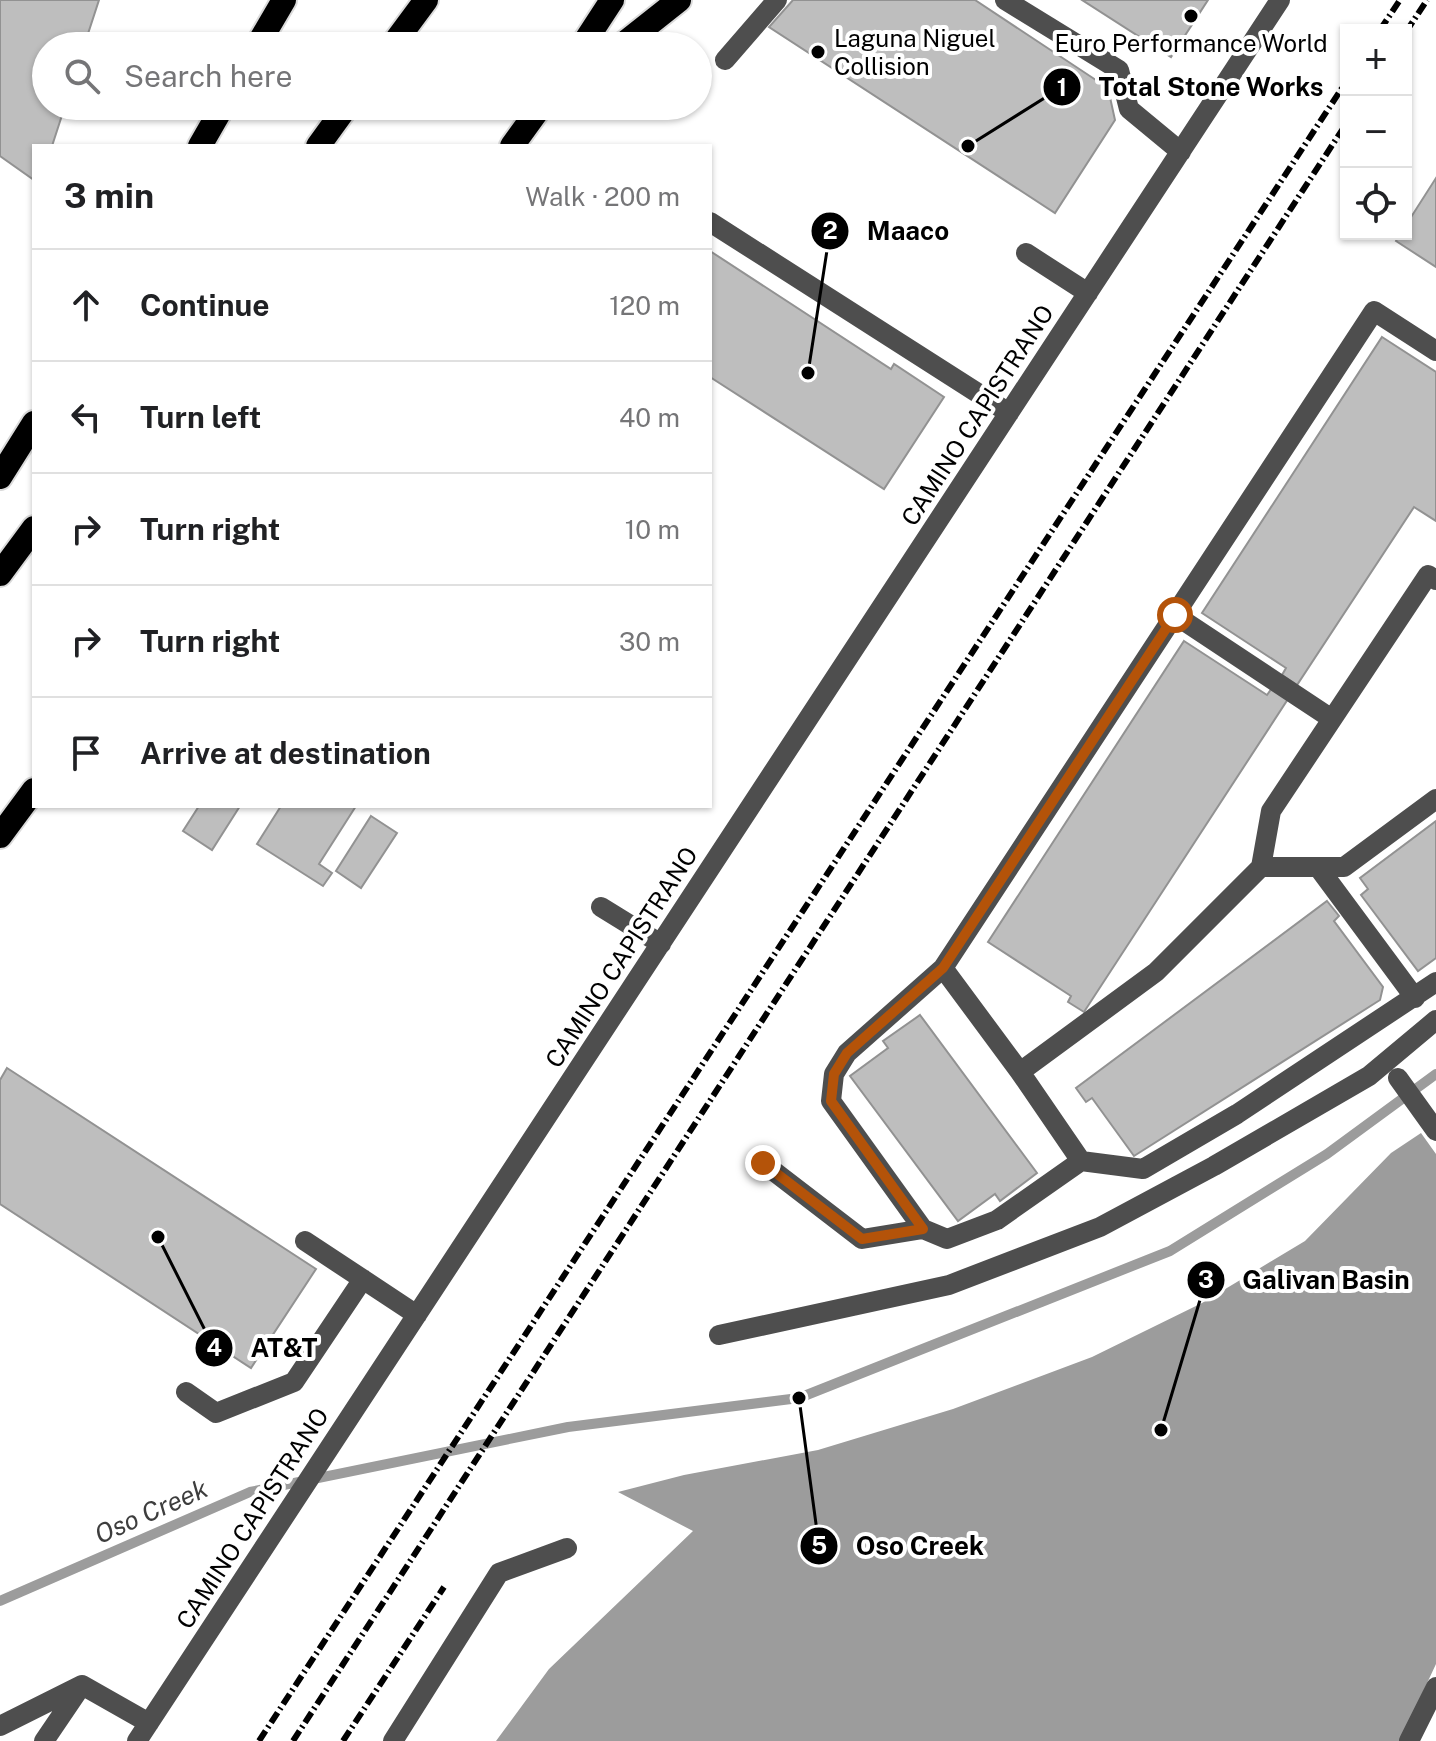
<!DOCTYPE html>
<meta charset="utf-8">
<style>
body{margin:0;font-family:"Public Sans",sans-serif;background:#f6f6f6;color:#202124}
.controls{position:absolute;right:24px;top:24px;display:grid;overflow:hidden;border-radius:0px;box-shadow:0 2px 6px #0004}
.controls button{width:72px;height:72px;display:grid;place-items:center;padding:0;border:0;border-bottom:2px solid #e0e0e0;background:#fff;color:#202124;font:40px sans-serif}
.stop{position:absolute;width:24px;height:24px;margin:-18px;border:6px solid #b45309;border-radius:50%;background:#fff}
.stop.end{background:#b45309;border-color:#fff;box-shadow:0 2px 8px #0008}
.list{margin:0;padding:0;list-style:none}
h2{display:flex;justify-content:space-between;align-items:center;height:104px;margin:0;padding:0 32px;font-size:34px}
h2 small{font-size:26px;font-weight:400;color:#757577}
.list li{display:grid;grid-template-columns:52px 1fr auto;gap:24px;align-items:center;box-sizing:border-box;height:112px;padding:0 32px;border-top:2px solid #e0e0e0}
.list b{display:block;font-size:30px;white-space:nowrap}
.list em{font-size:26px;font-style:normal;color:#757577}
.icon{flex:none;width:44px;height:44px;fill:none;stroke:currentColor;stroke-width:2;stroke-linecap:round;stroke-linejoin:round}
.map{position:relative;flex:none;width:1436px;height:1741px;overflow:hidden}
.search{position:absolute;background:#fff;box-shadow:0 2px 6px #0004;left:32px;top:32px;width:680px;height:88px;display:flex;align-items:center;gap:20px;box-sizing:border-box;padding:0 28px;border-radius:44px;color:#757577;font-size:30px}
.panel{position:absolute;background:#fff;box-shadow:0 2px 6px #0004;left:32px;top:144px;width:680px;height:664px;border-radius:0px}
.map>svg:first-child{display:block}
.water{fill:#9c9c9c}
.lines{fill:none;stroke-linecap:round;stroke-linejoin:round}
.stream{stroke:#9c9c9c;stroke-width:10}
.building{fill:#bebebe;stroke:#929292;stroke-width:2}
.highway-casing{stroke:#dbdbdb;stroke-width:28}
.minor{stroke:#4e4e4e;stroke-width:20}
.highway{stroke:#000;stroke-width:24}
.rail{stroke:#000;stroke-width:6;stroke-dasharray:12 4 2 4;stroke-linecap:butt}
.route{stroke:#b45309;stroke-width:10}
.poi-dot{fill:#000;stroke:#fff;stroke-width:3}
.labels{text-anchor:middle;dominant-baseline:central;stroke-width:8;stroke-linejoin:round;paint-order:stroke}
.poi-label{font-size:24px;fill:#000;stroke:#fff;text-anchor:start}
.street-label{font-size:24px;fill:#000;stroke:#fff}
.water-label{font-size:26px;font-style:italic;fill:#3d3d3d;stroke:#fff}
.leader{fill:none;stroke:#000;stroke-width:3}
.callout-dot{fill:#000;stroke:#fff;stroke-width:3}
.mark-label{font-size:24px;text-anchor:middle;font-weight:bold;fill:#fff}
.callout-label{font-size:26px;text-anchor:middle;font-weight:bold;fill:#000;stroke:#fff;stroke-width:8;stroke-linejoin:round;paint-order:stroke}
</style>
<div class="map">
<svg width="1436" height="1741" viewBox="0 0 1436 1741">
<rect width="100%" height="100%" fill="#fff"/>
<path class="water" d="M1421,1133L1436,1154V1664L1400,1741H496L549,1669L693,1531L618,1492L684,1475L818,1450L953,1409L1092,1357L1202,1303L1305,1241L1391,1153Z"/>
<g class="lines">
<path class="stream" d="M0,1601L250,1492L568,1427L799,1398L1170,1251L1327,1154L1436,1074"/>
</g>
<path class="building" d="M0,0H99L84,46H46V106H65L52,146H34V180L0,156Z
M793,0H975L1108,88L1115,120L1055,213L769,27Z
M1082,0H1208L1171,57Z
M1436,178V267L1396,241L1400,234H1406V225Z
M710,251L891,369L894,364L944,397L884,489L710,377Z
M1382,337L1436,372V521L1414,507L1297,685L1282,675L1286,668L1202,613Z
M1184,641L1267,695L1272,688L1288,699L1084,1012L1068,1002L1071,996L988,942Z
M199,806H240L212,850L183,831Z
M281,806H356L319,864L332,873L323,886L257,844Z
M371,816L397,833L361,888L336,871Z
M1436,821V958L1418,971L1361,895L1368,889L1360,878Z
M1327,901L1339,916L1334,921L1383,987L1380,1000L1134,1156L1092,1098L1086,1102L1076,1088Z
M920,1015L1037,1173L1000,1201L995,1194L958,1221L850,1076L888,1048L883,1041Z
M7,1068L316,1269L251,1368L0,1204V1080Z"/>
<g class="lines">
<defs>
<path id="highway" d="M257,46L284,0
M392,46L426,0
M582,46L612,0
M621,46L679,0
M200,146L223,106
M318,146L347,106
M512,146L541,106
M0,477L34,423
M0,574L34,528
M0,836L34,790"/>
</defs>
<use href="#highway" class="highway-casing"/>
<path class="minor" d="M1005,0L1119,70L1129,109L1181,152
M725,60L777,0
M710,222L1009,413
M1026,253L1088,293
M1175,615L1332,719
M1261,867H1344L1436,799
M1318,867L1415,998
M601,907L661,944
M1020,1072L1156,972L1261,867L1271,811L1428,575L1436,580
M1398,1078L1436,1131
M1081,1161L1143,1169L1237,1114L1436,982
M763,1163L862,1239L923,1229L947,1239L997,1220L1081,1161L1020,1072L943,968
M923,1229L831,1101L834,1074L847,1053L943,968L1374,311L1436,351
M305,1241L417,1315
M719,1335L949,1285L1100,1227L1214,1166L1369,1076L1436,1020
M186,1392L216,1413L294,1382L363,1279
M0,1726L82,1685L149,1723
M44,1741L80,1688
M137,1741L1280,0
M393,1741L499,1573L567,1548
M1409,1741L1436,1687"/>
<use href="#highway" class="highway"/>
<path class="rail" d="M1380,30L1400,0
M1406,32L1427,0
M259,1741L1346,82
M293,1741L1346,124
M343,1741L444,1587"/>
</g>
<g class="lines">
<path class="route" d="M763,1163L862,1239L923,1229L831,1101L834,1074L847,1053L943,968L1175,615"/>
</g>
<g class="poi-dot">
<circle cx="1191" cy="16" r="8"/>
<circle cx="818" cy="52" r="8"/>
</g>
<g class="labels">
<g class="poi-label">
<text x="834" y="38">Laguna Niguel<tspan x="834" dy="28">Collision</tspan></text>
<text x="1191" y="43" text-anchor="middle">Euro Performance World</text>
</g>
<g class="street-label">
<text transform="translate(977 415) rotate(-57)">CAMINO CAPISTRANO</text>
<text transform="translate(621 957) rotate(-57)">CAMINO CAPISTRANO</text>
<text transform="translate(252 1518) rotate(-57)">CAMINO CAPISTRANO</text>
</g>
<g class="water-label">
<text transform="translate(151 1511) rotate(-24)">Oso Creek</text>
</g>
</g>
<path class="leader" d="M968 146L1062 87M808 373L830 231M1161 1430L1206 1280M158 1237L214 1348M799 1398L819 1546"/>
<g class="callout-dot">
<circle cx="968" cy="146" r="8"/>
<circle cx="808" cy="373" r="8"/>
<circle cx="1161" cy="1430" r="8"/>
<circle cx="158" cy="1237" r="8"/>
<circle cx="799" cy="1398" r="8"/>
<circle cx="1062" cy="87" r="20"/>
<circle cx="830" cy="231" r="20"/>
<circle cx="1206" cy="1280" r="20"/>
<circle cx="214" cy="1348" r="20"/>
<circle cx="819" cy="1546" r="20"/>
</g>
<g class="mark-label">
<text x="1062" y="96">1</text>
<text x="830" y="239">2</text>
<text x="1206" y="1288">3</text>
<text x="214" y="1356">4</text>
<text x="819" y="1554">5</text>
</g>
<g class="callout-label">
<text x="1211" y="96">Total Stone Works</text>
<text x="908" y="240">Maaco</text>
<text x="1326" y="1289">Galivan Basin</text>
<text x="284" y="1357">AT&amp;T</text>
<text x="920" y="1555">Oso Creek</text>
</g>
</svg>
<div class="controls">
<button>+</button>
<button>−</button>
<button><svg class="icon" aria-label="locate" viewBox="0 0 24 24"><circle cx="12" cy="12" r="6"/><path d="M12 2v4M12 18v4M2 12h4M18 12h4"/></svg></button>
</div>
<div class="stop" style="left:1175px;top:615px"></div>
<div class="stop end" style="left:763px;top:1163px"></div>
<div class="search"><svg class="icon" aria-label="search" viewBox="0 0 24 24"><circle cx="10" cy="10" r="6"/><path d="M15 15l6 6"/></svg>Search here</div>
<section class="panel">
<h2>3 min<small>Walk · 200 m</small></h2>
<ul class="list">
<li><svg class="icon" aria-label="ahead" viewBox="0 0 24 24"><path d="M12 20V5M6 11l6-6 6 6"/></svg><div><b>Continue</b></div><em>120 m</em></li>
<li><svg class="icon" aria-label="left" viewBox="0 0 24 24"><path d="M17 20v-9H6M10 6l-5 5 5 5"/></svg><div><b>Turn left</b></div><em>40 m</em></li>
<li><svg class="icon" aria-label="right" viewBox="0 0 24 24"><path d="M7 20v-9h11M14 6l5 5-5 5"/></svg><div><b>Turn right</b></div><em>10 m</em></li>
<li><svg class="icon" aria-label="right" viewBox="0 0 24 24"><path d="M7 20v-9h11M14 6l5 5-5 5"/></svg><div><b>Turn right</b></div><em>30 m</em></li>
<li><svg class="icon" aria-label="arrive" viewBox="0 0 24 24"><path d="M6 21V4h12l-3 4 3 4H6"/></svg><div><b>Arrive at destination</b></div></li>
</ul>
</section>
</div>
